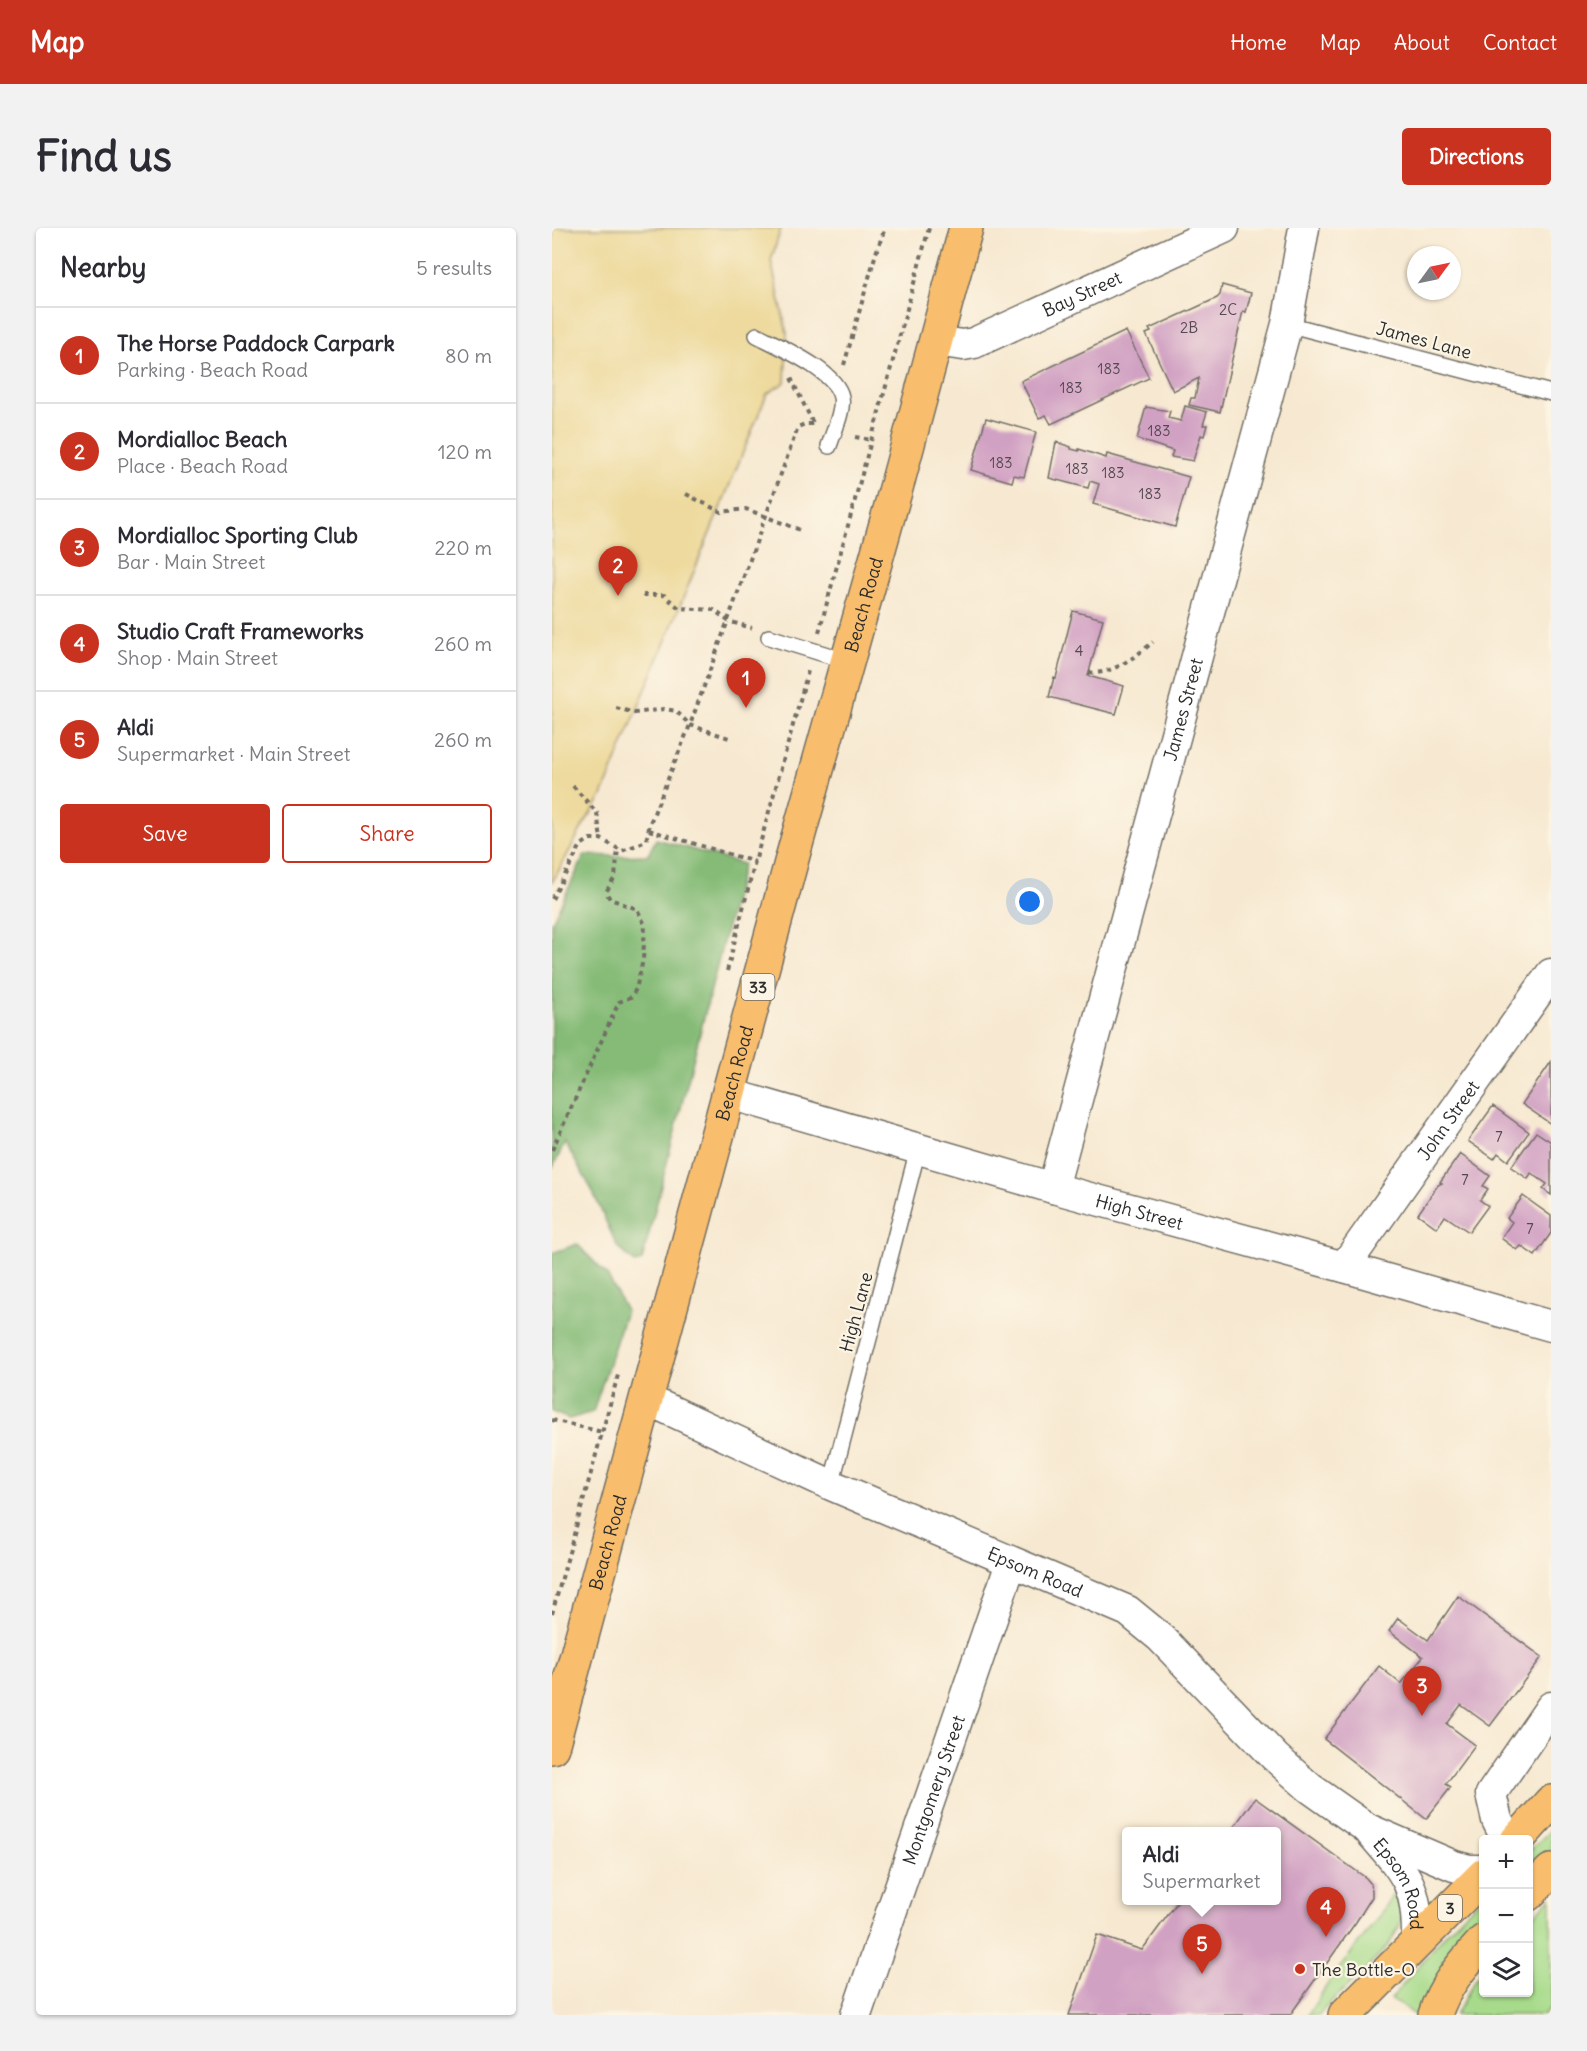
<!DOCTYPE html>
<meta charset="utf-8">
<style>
body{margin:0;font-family:Delius,sans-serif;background:#f2f2f3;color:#2b2b33}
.controls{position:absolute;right:18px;bottom:18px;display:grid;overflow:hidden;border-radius:6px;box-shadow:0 2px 4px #0004}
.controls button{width:54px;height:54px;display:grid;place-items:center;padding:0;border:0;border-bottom:2px solid #e1e1e2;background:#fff;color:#2b2b33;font:30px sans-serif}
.compass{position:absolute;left:855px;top:18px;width:54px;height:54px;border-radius:50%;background:#fff;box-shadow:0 2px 4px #0004;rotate:57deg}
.you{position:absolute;left:478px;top:674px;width:21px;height:21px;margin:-15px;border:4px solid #fff;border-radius:50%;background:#1a73e8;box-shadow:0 0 0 9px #1a73e833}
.badge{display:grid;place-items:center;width:39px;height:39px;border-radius:50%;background:#c8321e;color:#fff;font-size:20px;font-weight:700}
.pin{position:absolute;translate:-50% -50px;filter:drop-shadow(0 2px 3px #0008)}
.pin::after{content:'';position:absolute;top:32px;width:21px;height:18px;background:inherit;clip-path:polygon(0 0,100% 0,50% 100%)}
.popup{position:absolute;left:570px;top:1599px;width:159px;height:78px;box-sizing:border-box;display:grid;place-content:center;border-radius:6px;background:#fff;filter:drop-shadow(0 2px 4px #0005);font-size:20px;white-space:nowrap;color:#7c7c81}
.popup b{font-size:22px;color:#2b2b33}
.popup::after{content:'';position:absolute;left:50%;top:100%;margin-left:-12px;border:12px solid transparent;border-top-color:#fff}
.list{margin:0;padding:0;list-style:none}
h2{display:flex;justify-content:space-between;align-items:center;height:78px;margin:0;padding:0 24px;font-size:26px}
h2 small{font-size:20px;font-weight:400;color:#7c7c81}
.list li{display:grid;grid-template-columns:39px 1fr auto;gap:18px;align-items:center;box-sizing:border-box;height:96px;padding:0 24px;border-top:2px solid #e1e1e2}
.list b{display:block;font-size:22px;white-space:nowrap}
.list p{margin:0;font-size:20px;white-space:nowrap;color:#7c7c81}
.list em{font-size:20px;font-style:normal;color:#7c7c81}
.actions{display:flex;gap:12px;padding:18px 24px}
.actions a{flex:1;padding:14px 0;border:2px solid #c8321e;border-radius:6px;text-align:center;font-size:21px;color:#c8321e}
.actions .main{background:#c8321e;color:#fff}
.icon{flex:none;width:33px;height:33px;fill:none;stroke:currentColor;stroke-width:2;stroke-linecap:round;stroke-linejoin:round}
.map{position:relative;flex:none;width:999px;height:1787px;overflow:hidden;border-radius:6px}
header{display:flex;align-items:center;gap:36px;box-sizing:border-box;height:84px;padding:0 30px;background:#c8321e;color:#fff}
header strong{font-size:28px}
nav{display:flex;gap:33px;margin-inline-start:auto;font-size:21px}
.intro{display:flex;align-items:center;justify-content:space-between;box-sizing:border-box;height:144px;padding:0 36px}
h1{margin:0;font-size:42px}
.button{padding:15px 27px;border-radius:6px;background:#c8321e;color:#fff;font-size:21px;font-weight:700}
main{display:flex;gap:36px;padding:0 36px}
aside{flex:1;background:#fff;border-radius:6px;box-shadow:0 2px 4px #0004}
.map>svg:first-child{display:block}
.green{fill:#a7db8b;stroke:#69835b;stroke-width:1.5}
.forest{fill:#85bb77;stroke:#587351;stroke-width:1.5}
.sand{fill:#eeda9e;stroke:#8c8264;stroke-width:1.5}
.building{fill:#d1a1c3}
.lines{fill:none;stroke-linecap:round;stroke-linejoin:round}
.service-casing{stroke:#726e65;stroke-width:18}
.minor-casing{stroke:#726e65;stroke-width:33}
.primary-casing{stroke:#726e65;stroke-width:36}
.trunk-casing{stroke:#726e65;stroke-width:36}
.path{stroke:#726e65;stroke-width:4;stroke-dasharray:4.5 4.5;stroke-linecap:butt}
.service{stroke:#fff;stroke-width:15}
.minor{stroke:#fff;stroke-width:30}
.primary{stroke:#f9be6d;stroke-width:33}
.trunk{stroke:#f9be6d;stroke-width:33}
.poi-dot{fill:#c8321e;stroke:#fcf5e5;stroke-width:2}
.labels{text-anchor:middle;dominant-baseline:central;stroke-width:4.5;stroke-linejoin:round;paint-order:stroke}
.number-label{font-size:15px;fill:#544851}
.shield{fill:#fcf5e5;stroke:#6a6863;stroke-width:1.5}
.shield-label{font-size:16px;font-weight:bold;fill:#2b2b2b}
.street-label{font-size:18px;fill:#2b2b2b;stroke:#fcf5e5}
.poi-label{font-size:18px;fill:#2b2b2b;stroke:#fcf5e5;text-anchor:start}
</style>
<header>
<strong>Map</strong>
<nav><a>Home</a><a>Map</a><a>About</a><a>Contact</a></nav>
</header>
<div class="intro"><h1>Find us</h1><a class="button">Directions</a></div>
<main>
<aside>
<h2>Nearby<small>5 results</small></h2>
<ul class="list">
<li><span class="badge">1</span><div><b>The Horse Paddock Carpark</b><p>Parking · Beach Road</p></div><em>80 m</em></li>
<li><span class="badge">2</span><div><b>Mordialloc Beach</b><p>Place · Beach Road</p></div><em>120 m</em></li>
<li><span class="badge">3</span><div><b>Mordialloc Sporting Club</b><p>Bar · Main Street</p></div><em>220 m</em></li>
<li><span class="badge">4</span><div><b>Studio Craft Frameworks</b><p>Shop · Main Street</p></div><em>260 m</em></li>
<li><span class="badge">5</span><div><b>Aldi</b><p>Supermarket · Main Street</p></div><em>260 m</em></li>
</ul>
<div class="actions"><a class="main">Save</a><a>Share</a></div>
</aside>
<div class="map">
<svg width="999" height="1787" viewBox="0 0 999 1787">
<rect width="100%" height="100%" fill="#fcf5e5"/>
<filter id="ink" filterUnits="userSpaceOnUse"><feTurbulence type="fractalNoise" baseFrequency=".0167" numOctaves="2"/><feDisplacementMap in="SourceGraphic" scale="12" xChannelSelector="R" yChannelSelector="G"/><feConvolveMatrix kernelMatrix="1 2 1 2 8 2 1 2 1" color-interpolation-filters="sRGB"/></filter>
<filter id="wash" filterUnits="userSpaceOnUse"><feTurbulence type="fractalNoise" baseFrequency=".008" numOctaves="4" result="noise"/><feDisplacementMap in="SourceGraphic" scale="24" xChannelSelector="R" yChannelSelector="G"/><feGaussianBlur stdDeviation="1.35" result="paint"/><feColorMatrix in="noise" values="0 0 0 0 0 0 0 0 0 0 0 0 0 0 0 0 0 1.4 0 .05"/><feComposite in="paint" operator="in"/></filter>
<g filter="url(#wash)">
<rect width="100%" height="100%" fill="#f7e9d1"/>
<path class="green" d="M999,1602V1626L977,1649L976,1624Z
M845,1664C848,1673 851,1682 849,1692C842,1725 789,1759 767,1787H756L777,1754L826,1690L840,1667Z
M931,1668V1694L907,1719L871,1775L866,1787H863L845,1774L839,1771L896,1703Z
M999,1669V1778L992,1787H903L924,1750L931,1743L932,1764H976L977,1694Z"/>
<path class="forest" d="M104,611L191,636L90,1033L83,1035L65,1018L40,962L13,915L0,941V694L33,627L62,628L96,627Z
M25,1016L55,1047L74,1083L41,1184L17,1191L0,1184V1025Z"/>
<path class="sand" d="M0,0H229L219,33L235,105L233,154L215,166L49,570L32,596L0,655Z"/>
<g id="blocks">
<path class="building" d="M670,57L699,65L694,84L691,83L668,184L637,177L639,170H643L647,150L621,163L594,106L599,104L597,101L665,70L668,67Z
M574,103L597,150L499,196L494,187L487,190L469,153Z
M633,178L655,184L651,197H655L652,208L649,207L641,233L619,229L621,223L585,211L594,179L618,183L616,190L629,193Z
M434,190L484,204L472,249L462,247L460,254L419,242Z
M504,214L519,219V221L527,223V221L554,230L555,226L637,249L623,299L541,276L547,256L538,253L536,260L497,250Z
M521,383L551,391L536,448L572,458L564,486L497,469L502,449L504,450Z
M999,834V896L970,876Z
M941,878L977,904L956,933L946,925L942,931L916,913Z
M984,904L999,914V967L991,961L995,956L979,945L976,951L959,939Z
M908,926L938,948L931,958L936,961L928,972L936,978L917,1004L893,988L885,1000L866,986L886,957L890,955L888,954Z
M971,968L999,988V1005L983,1028L969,1018L965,1022L949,1010L960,994L955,990Z
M906,1368L990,1429L938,1498L909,1477L895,1496L923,1517L894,1556L899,1559L874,1591L772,1511L827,1438L849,1456L871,1429L837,1403L846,1390L876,1412Z
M703,1570L814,1650L819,1656L820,1663V1669L804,1694L738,1787H517L545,1707L590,1722L627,1672H725V1604H678Z"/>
</g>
</g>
<g filter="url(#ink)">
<use href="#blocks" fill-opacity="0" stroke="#726e65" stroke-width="1.5"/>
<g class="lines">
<defs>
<path id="service" d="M735,96L999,165
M205,107C228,119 284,143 289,169C292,182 281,205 277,218
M217,409L295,433
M279,1257L366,921"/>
<g id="minor">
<path id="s1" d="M383,113L411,117L422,115L672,0"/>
<path id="s2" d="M178,866L501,960L792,1039L999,1098"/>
<path id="s3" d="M501,960L735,96L752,0"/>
<path id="s4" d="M792,1039L999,746"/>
<path id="s5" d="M94,1171L279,1257L576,1383L609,1410L723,1529L758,1560L816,1601L902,1638L917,1642H932"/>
<path id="s6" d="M819,1605C855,1647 866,1657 865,1714"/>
<path d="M955,1612L945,1592L939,1566L999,1479"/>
<path id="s7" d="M304,1787L459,1335"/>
</g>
<g id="primary">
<path id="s8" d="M0,1519L241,627L346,253L414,0"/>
</g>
<path id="trunk" d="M965,1612L999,1574
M976,1666L999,1643
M793,1787L932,1647
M883,1787C892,1757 911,1736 932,1713"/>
</defs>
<use href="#service" class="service-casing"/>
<use href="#minor" class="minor-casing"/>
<use href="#primary" class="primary-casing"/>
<use href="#trunk" class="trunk-casing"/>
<path class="path" d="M292,137L324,25L333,0
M239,150L261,195
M303,209L319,212
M134,266L169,284L194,281L251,303
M91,367H112L127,380L162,382L176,393L200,400
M267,404L377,0
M537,444C557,449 586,427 601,414
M64,480L83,485L112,481L124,483L138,497L180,511
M21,558L45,585L49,611
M97,602L203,634
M0,671L29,617L38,611H49L70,623L94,613L98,595L138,497L246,199L253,196H264
M175,743L203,634L256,443
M0,922L67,774L79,769L84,761L91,732L93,697L85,681L58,671L54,664L63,649L66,621
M0,1192L50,1204
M0,1386L66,1147"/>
<use href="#service" class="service"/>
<use href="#minor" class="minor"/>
<use href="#primary" class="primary"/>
<use href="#trunk" class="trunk"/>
</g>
</g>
<circle class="poi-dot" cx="748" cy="1741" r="6"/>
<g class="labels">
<g class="number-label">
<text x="676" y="81">2C</text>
<text x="637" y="99">2B</text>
<text x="557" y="140">183</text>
<text x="519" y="159">183</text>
<text x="607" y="202">183</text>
<text x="449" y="234">183</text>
<text x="525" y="240">183</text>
<text x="561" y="244">183</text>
<text x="598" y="265">183</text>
<text x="527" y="422">4</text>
<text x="947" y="908">7</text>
<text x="913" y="951">7</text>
<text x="978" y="1000">7</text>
</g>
<g class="shield">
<rect x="189.5" y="746" width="33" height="26" rx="4.5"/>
<rect x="886" y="1667" width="24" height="26" rx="4.5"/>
</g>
<g class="shield-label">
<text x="206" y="759">33</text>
<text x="898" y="1680">3</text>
</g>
<g class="street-label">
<text stroke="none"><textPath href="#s1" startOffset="158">Bay Street</textPath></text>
<text transform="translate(872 112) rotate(15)">James Lane</text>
<text stroke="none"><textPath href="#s8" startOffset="1184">Beach Road</textPath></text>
<text stroke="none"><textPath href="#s3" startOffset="496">James Street</textPath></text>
<text stroke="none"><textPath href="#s8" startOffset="698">Beach Road</textPath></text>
<text stroke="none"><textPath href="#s4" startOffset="180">John Street</textPath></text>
<text stroke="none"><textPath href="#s2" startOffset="426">High Street</textPath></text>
<text transform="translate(304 1084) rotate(-75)">High Lane</text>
<text stroke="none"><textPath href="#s8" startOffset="212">Beach Road</textPath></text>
<text stroke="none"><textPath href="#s5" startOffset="426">Epsom Road</textPath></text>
<text stroke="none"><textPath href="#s7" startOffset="238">Montgomery Street</textPath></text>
<text stroke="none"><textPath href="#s6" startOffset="60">Epsom Road</textPath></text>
</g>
<g class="poi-label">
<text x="760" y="1741">The Bottle-O</text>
</g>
</g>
</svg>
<div class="controls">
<button>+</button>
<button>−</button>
<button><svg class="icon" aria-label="layers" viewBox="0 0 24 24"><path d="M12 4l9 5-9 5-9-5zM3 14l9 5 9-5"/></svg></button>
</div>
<svg class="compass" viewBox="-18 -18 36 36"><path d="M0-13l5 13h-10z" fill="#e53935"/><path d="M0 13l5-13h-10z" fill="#7c7c81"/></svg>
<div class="you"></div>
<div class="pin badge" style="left:194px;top:480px">1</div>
<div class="pin badge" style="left:66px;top:368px">2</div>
<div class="pin badge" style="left:870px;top:1488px">3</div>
<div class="pin badge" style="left:774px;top:1709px">4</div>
<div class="pin badge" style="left:650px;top:1746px">5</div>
<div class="popup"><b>Aldi</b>Supermarket</div>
</div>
</main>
